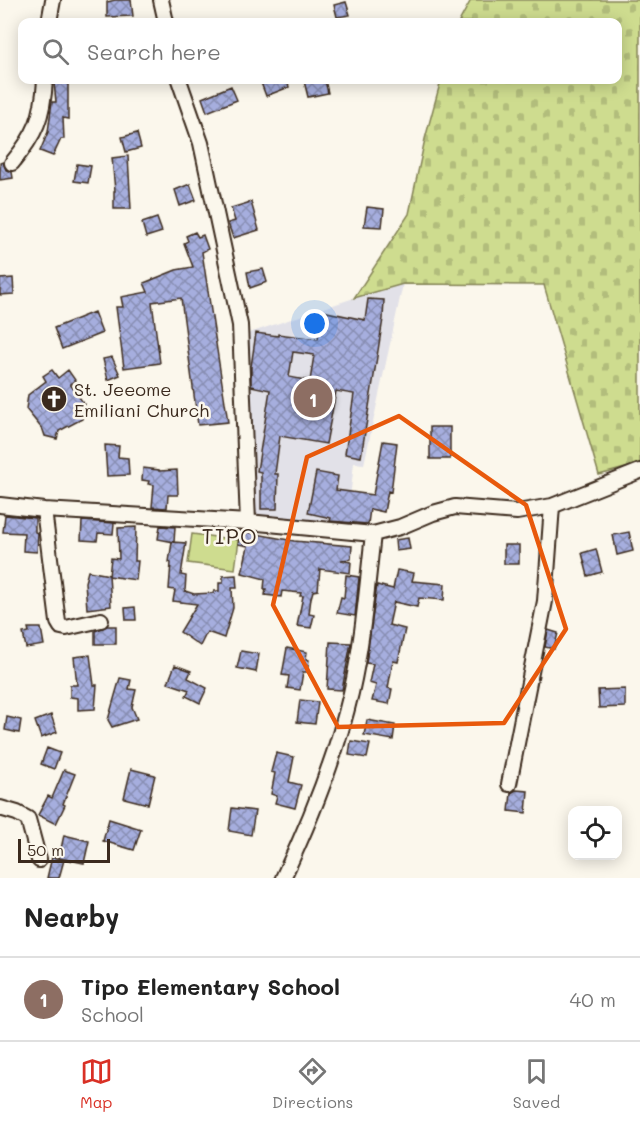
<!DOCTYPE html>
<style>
body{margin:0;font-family:Mali,sans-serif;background:#f6f6f6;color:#222}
.controls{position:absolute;right:18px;bottom:18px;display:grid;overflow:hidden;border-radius:12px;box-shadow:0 3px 15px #0003}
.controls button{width:54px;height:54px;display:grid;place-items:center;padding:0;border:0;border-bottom:2px solid #e0e0e0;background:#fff;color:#222;font:30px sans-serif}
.scale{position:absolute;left:18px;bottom:15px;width:92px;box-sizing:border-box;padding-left:6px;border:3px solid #3b2a1e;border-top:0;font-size:16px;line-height:21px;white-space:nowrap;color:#3b2a1e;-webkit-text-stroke:4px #fbf7ec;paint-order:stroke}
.you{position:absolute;left:315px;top:324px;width:21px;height:21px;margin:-15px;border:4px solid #fff;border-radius:50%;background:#1a73e8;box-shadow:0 0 0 9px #1a73e833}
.badge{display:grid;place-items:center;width:39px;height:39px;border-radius:50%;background:#d93025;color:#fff;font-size:20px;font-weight:700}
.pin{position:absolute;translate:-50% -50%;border:3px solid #fff;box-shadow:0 2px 6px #0006}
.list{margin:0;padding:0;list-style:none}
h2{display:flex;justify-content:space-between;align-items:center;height:78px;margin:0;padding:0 24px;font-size:26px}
h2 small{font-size:20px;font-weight:400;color:#767676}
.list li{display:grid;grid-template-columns:39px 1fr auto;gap:18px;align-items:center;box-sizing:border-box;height:84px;padding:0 24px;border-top:2px solid #e0e0e0}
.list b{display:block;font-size:22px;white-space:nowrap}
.list p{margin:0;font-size:20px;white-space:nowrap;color:#767676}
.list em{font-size:20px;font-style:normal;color:#767676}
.icon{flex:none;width:33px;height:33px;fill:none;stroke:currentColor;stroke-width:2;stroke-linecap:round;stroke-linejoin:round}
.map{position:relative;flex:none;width:640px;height:878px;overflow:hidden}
.search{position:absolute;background:#fff;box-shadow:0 3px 15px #0003;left:18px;right:18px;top:18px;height:66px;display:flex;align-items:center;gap:15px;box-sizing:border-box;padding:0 21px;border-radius:12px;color:#767676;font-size:22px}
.sheet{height:162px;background:#fff}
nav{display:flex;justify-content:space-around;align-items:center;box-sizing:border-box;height:84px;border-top:2px solid #e0e0e0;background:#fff;font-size:16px;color:#767676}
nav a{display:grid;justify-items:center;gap:3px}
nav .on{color:#d93025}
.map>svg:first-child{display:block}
.built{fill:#e2e1e8}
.cemetery{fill:url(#cemetery-stones);stroke:#848356;stroke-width:1.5}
.park{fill:#cedc8f;stroke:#848356;stroke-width:1.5}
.building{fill:url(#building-cross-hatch);stroke:#3b2a1e;stroke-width:1.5;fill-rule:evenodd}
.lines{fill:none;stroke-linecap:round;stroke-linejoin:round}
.street-casing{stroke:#3b2a1e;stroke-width:18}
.street{stroke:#fbf7ec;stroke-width:14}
.marked{fill:none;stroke:#e8590c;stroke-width:4.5;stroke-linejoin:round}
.labels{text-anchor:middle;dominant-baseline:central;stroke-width:5;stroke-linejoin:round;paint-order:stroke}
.poi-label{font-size:18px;fill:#3b2a1e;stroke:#fbf7ec;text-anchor:start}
.quarter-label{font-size:21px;letter-spacing:1.5px;fill:#3b2a1e;stroke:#fbf7ec}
</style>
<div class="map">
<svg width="640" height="878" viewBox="0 0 640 878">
<defs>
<pattern id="cemetery-stones" width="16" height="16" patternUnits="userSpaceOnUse" patternTransform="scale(1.5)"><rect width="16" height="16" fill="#cedc8f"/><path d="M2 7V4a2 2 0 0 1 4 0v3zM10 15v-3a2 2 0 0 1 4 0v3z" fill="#b2bd7b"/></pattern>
<pattern id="building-cross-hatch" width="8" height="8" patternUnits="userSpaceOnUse" patternTransform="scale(1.5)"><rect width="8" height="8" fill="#a6aede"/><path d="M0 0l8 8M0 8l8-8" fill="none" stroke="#888eb3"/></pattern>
</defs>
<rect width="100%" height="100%" fill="#fbf7ec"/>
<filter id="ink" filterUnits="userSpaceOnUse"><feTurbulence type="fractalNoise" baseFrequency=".0167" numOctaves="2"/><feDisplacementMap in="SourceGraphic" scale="12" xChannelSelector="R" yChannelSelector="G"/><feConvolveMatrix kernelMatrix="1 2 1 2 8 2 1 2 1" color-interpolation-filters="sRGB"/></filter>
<g filter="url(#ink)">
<path class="built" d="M403,284L364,464L354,463L347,525L254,516L246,334L354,298Z"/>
<path class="cemetery" d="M471,0H640V464L599,475L544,285L403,284L354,298L409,214L425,139L441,80H618V22H459Z"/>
<path class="park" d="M192,534L239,540L235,569L188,563Z"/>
<path class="building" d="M115,0H131L133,16L107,17V2Z
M346,2L350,15L337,17L334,5Z
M260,80H287L289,87L266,96Z
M311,80H325L328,93L308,97L304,81Z
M68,82V119L63,118L64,139H61L53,156L40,151L48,132L52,102H56L54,83Z
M231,86L237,100L207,112L202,98Z
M137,133L141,148L126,152L122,137Z
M128,156L131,209H114V191H115L112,158Z
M3,162L6,170L12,172L13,178L0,180V163Z
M77,164L91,166L88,183L74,181Z
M190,184L196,200L180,206L175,190Z
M251,202L259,230L233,238L228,223L235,221L231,208Z
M367,207L384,209L382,227L364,226Z
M157,218L162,232L146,237L142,223Z
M195,232L198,237L203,235L208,249L202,252L228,422L198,425L181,298L152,302L160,363L124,368L116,307H123L121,297L148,292L144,283L176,270L193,267L184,243L188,241L186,236Z
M263,269L267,282L250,288L247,272Z
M13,278L14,294L0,295V279Z
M368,299L384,300L383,319L361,457L345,454L354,394L336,391L326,444L280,436L275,474H278L277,509H261V472L257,471L270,390L251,386V367L256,333L278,336V334L318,339L322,311L365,320ZM293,352L314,355L310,381L289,377Z
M94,312L102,333L62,349L54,328Z
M112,357L120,375L108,380L103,359Z
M52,370L58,378L68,370L75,380L70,384L84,404L82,419L59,431L57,439L45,436L43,430L26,409L28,395L46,381L43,376Z
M430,427H450V459H430Z
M383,441L397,443L391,492L388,491L384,512L370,509L368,524L330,521L331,518L308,513L316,472L338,476L336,490L373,495Z
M105,445L119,446L118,457L128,458L129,475L107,476Z
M143,468L159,470V471L177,470L178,495H168L167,508L152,507L154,485L148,484L149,481L142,480Z
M5,515L35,518V532L38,533L37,552L23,551L24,533L3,532Z
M82,521L114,523L113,534L98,533L97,541L81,540Z
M160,526L175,527L174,542L158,539Z
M136,527L135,561H138L136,580L109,576L111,558L119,559L118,528Z
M240,531L294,541L352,546L351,559L341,560L351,562L350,573L320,569L318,590L313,591L311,598L309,614L314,615L311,628L297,626L303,596H300L301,593L282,591L281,597L265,595L266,589H264L265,579L242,573L248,546L238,544Z
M629,532L633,551L617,555L613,535Z
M408,538L410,549L396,551L395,540Z
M172,542L186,543L181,575L186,576L185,591L194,594L214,593V591H219V583H223V576L236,575L237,588H232L233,608L224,638L207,632L200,646L180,632L197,604L173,601L175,590L169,589L171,563L169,562Z
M504,545H519V564H504Z
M596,549L602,572L588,576L582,553Z
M397,570L414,573L412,581L445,584L444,600L419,598L417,607L394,602L389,625L405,629L398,662L393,661L388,688L392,689L389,704L372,701L376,685L369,683L373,664L366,663L377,585L393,589Z
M88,571L109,575L111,606L87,609L85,582Z
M346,575L359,577L355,616L337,613L341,597L344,598Z
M135,607L136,620H126L125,608Z
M107,626H116V644H95V631Z
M28,628H41L44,645L26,648L23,633L29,632Z
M548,630L558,633L554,649L545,647Z
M330,642L351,643L342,690L327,689Z
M287,648L307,652L306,659L309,660L307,672H303L300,690L287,688L289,676L282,675Z
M241,651L259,654L256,672L237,668Z
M90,655L94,685H97L95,709L78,710V698L70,697V685H77L74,657Z
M175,665L191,671L188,678L207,688L200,703L186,696L189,690L168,683Z
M120,678L131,680L129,689L136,690L132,707L137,719L112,727L108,720Z
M625,689V707L599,708L598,690Z
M300,700L318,702L315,724L297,722Z
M51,715L57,732L41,738L35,721Z
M7,717L21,720L19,733L5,730Z
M367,720L395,725L393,740L364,735Z
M351,741L370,744L367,758L349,755Z
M47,748L60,753L54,769L41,764Z
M276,753L294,757L289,782L301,785L295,808L275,803L277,796L271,794L275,773L271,772Z
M131,769L155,775L148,804L124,798Z
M64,770L75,774L63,804L65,805L56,824L38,815L48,796L52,798Z
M516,790L528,791L526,813L509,811L511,793Z
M232,808L255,811L251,835L229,831Z
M109,819L141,829L134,850L103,841Z
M64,835L89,841L84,863L59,858Z
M52,857L64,860L59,878H47Z"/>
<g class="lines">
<defs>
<path id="street" d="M161,0L166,22
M49,22L53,0
M179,80L201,143L240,325L248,522
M12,163C36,134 43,117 45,80
M0,505L44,510L248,522L373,534L400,527L433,513L455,507L517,512L552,506L640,471
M44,510L58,622L61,627L66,628L101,620
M509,784L545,601L552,506
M0,808L17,813L28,819L39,860
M283,878C311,819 336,757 351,693C363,641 367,587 373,534"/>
</defs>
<use href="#street" class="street-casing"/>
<use href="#street" class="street"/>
</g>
</g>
<path class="marked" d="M399,416L526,505L566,629L504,723L338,727L273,605L307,457Z"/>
<defs>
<symbol id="church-disc" viewBox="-11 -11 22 22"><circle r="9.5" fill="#3b2a1e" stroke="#fbf7ec"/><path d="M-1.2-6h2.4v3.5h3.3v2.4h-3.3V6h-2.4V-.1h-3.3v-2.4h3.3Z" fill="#fff"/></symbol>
</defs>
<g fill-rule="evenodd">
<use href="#church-disc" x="39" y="384" width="30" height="30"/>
</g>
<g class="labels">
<g class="poi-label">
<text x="74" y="389">St. Jeeome<tspan x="74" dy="21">Emiliani Church</tspan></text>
</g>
<g class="quarter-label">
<text x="230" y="535">TIPO</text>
</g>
</g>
</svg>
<div class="controls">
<button><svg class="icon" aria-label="locate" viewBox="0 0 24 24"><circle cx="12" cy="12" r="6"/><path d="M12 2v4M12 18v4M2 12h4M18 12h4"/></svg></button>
</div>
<div class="scale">50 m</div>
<div class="you"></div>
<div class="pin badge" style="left:313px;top:398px;background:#8d6e63">1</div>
<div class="search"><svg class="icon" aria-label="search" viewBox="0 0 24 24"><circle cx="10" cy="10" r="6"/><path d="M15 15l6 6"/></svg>Search here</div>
</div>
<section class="sheet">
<h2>Nearby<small></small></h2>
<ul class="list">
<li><span class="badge" style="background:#8d6e63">1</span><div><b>Tipo Elementary School</b><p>School</p></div><em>40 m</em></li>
</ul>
</section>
<nav>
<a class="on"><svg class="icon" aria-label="map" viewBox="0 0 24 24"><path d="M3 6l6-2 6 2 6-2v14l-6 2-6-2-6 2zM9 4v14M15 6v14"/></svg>Map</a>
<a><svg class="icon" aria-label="directions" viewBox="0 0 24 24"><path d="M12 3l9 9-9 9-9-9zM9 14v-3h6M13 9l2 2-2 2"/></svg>Directions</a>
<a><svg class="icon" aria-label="saved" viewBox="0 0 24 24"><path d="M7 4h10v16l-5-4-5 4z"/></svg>Saved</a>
</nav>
